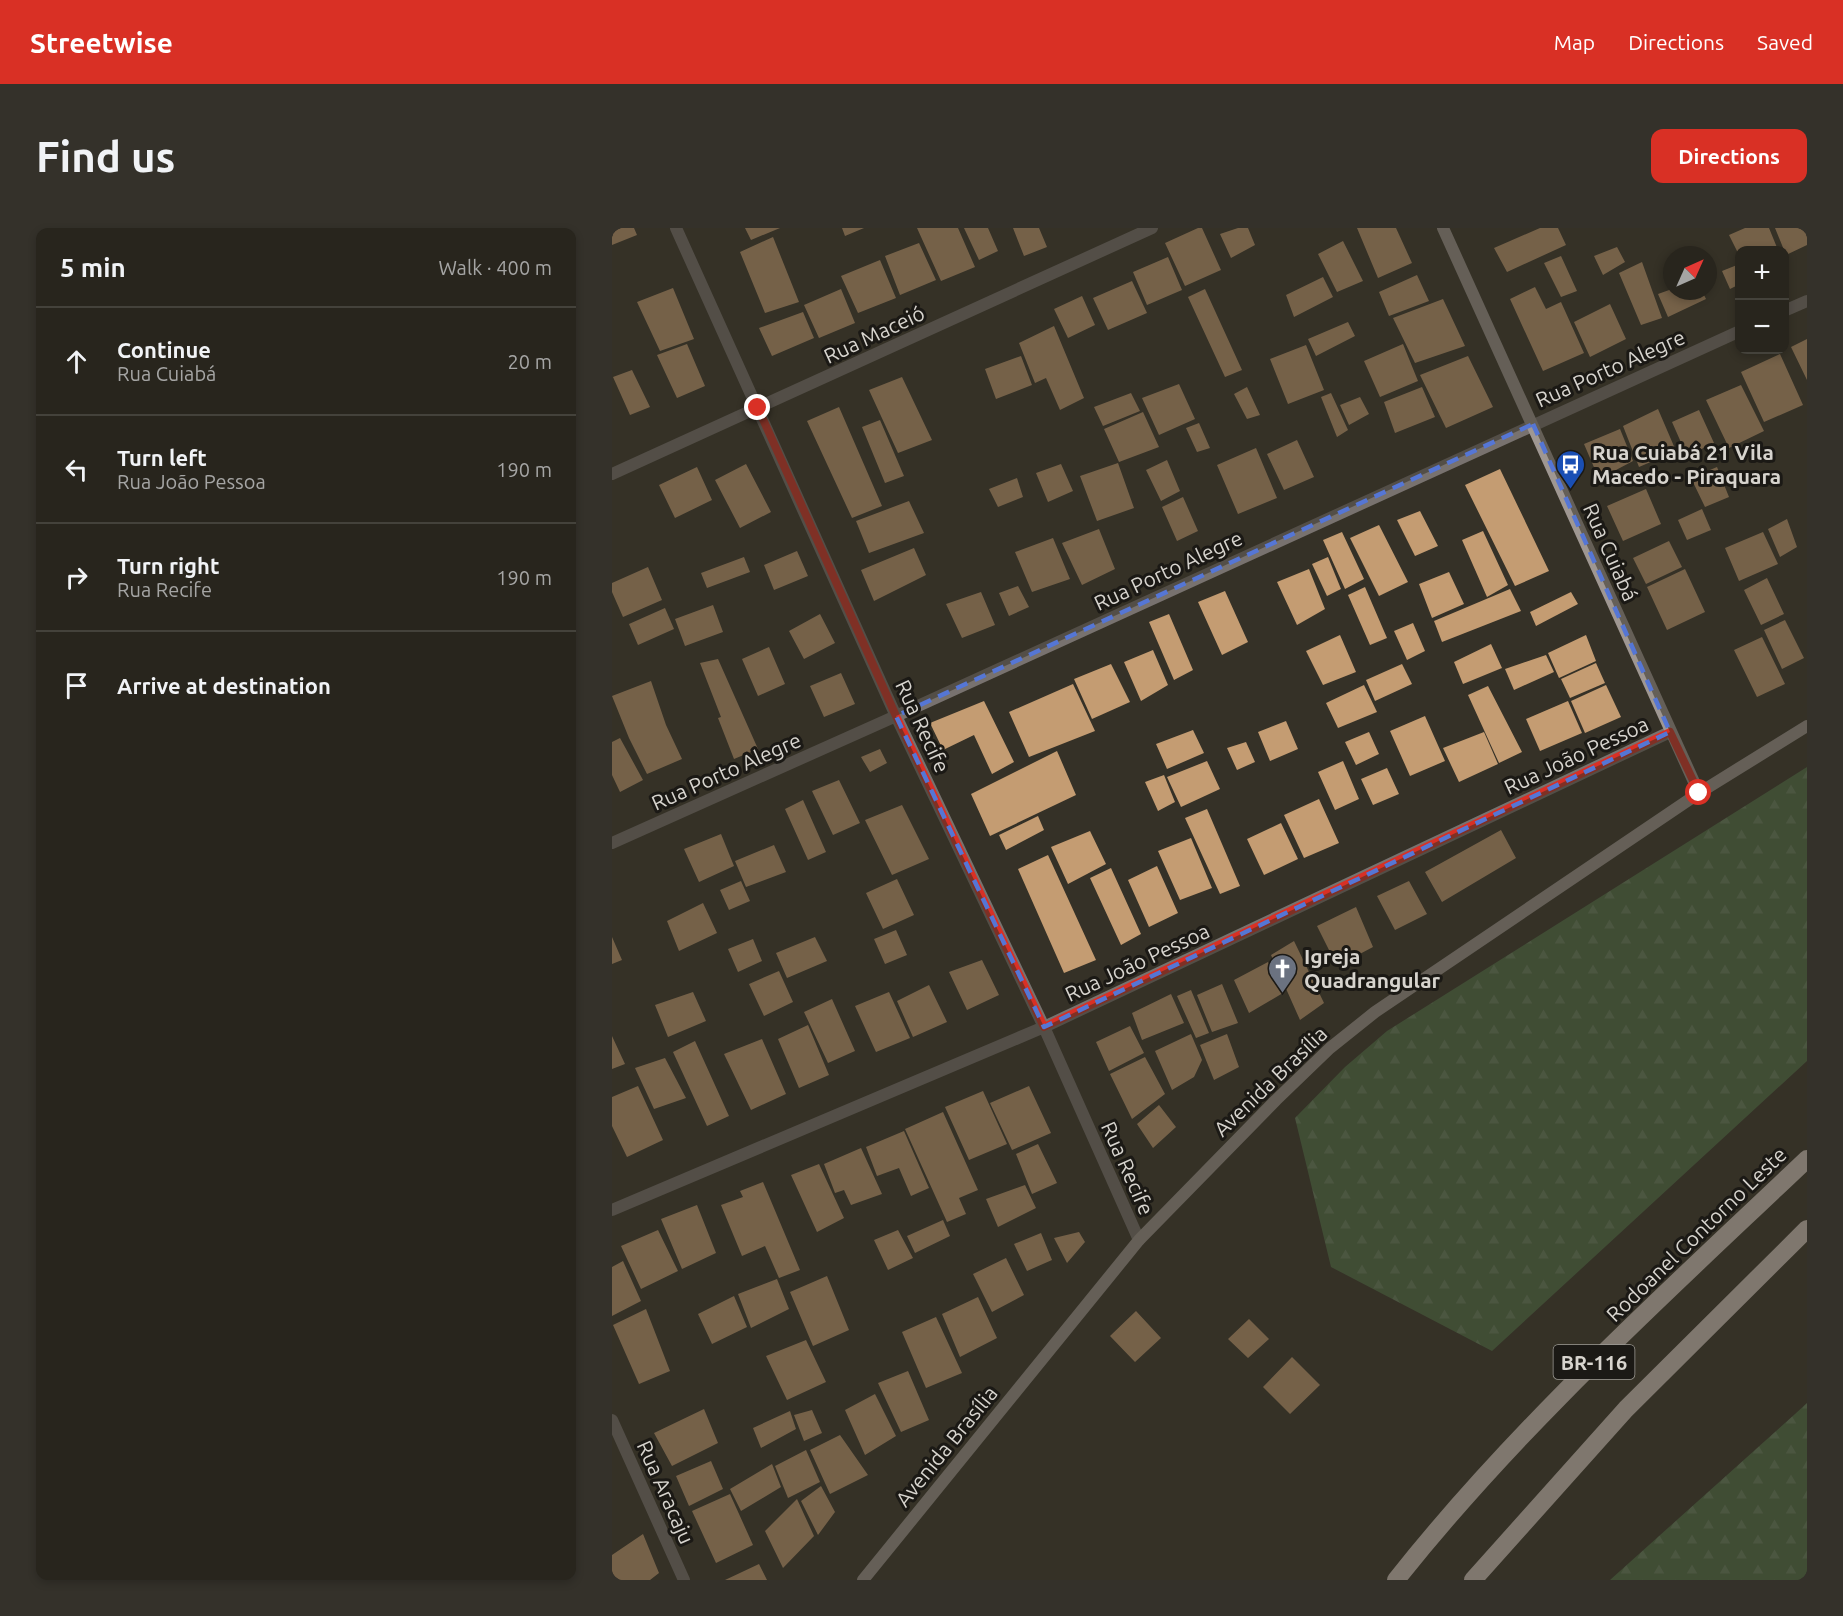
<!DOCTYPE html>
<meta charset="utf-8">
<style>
body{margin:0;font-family:Ubuntu,sans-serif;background:#34312a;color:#f1f3f6}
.controls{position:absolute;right:18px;top:18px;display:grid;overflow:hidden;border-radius:12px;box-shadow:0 3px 9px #0003}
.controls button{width:54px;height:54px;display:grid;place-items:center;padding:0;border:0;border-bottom:2px solid #44423b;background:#28251d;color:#f1f3f6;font:30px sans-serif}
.compass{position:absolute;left:1051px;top:18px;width:54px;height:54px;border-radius:50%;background:#28251d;box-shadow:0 3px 9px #0003;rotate:45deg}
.stop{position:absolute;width:18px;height:18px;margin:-14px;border:4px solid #d93025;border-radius:50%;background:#fff}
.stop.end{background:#d93025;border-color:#fff;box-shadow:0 2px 6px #0008}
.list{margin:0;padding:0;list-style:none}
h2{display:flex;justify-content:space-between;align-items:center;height:78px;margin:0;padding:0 24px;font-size:26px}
h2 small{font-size:20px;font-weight:400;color:#a5a5a4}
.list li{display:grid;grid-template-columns:39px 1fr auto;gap:18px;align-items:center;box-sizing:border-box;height:108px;padding:0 24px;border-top:2px solid #44423b}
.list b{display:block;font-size:22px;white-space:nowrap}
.list p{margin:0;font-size:20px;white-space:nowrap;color:#a5a5a4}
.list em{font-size:20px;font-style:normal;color:#a5a5a4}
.icon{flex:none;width:33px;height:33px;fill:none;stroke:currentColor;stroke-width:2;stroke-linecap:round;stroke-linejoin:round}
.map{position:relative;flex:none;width:1195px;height:1352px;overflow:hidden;border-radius:12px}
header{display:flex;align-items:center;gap:36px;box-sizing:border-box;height:84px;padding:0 30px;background:#d93025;color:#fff}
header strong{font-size:28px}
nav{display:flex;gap:33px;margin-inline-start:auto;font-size:21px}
.intro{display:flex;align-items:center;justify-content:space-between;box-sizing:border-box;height:144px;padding:0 36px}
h1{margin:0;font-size:42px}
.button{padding:15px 27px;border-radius:12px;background:#d93025;color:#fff;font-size:21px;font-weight:700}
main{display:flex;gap:36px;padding:0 36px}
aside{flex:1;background:#28251d;border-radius:12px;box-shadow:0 3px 9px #0003}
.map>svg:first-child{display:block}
.forest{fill:url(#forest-firs)}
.building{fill:#c49c72}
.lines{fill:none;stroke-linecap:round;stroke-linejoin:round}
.street{stroke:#78726f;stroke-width:12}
.secondary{stroke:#9f9792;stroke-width:12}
.highway{stroke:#d9ccc5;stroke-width:18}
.route{stroke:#d93025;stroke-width:8}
.marked{fill:none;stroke:#5576d5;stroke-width:4.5;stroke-dasharray:12 8;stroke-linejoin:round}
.labels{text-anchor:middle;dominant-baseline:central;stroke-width:6;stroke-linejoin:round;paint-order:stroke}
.shield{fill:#1b1915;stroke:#9f9c96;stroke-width:1.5}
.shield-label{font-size:20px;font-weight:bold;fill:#d7d4ce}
.street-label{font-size:21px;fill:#d7d4ce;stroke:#1b1915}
.poi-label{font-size:21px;font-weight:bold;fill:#d7d4ce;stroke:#1b1915;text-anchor:start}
</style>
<header>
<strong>Streetwise</strong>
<nav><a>Map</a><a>Directions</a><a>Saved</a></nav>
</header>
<div class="intro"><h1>Find us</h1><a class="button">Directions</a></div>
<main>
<aside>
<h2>5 min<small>Walk · 400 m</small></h2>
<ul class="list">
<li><svg class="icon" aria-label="ahead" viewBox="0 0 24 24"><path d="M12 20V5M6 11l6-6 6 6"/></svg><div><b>Continue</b><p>Rua Cuiabá</p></div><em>20 m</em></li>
<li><svg class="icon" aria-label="left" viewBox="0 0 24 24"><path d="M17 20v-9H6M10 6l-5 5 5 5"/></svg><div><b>Turn left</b><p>Rua João Pessoa</p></div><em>190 m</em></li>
<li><svg class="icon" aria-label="right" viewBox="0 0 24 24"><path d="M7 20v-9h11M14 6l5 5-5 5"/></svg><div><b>Turn right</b><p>Rua Recife</p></div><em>190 m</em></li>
<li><svg class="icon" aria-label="arrive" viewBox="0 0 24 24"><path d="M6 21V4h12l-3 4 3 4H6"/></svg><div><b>Arrive at destination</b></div></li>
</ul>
</aside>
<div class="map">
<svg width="1195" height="1352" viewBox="0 0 1195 1352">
<defs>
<pattern id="forest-firs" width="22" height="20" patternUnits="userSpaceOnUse" patternTransform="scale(1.5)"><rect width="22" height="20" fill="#4e6f46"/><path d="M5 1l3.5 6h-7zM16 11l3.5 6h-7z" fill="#678360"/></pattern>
</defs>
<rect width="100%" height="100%" fill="#353127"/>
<path class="forest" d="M1195,539V833L880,1123L719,1039L683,890L733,839L775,803Z
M1195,1175V1352H998L1183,1186Z"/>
<path class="building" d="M0,0H22L25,7L0,17Z
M133,0H168L139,12Z
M230,0H252L233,8Z
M305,0H346L363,39L329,53Z
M352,0H376L386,23L367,32Z
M401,0H427L435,19L412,28Z
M586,0H590L609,42L573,58L553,15Z
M626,0H636L643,17L619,30L608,6Z
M745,0H784L800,35L766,50Z
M928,0H946L954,17L895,44L882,20Z
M1133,0H1157L1166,22H1128V29L1117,7Z
M1163,0H1195V17L1174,27Z
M161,9L187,74L153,85L128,24Z
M731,13L751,53L725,64L706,26Z
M307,15L324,52L288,67L273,28Z
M1005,19L1013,34L991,47L982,28Z
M949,28L965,63L949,69L932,35Z
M556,29L570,62L535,77L521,44Z
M268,32L284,70L246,85L229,48Z
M1030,34L1050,90L1029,97L1007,45Z
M1125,37L1128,43V56L1118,61L1110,43Z
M805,47L817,73L777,88L767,64Z
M711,49L721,69L682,89L674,67Z
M520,53L535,85L496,102L481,70Z
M923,59L934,81L949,74L972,125L931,143L898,71Z
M61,60L82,111L48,123L25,74Z
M229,61L243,95L207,110L192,77Z
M593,61L630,142L613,149L576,69Z
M1060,61V63H1090L1094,71L1056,89L1046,66Z
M470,68L483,97L456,110L442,81Z
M831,71L853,118L803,135L781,90Z
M998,76L1014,111L978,129L962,94Z
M191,84L202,110L160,128L147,100Z
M736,94L743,108L704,128L696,111Z
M442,98L472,170L448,182L434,150L423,155L407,115Z
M1195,111V152L1179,119Z
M75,116L93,158L65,170L45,127Z
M791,116L806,153L768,169L752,133Z
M694,117L712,162L676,176L658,131Z
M1168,126L1191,177L1152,194L1129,144Z
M409,128L420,157L384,171L373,141Z
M856,128L881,179L834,200L808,147Z
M20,142L38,179L18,187L1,149Z
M290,149L320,212L286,225L257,162Z
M567,156L583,191L547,207L530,170Z
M1129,157L1152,203L1117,220L1094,172Z
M635,159L648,187L635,191L622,166Z
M810,159L823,189L783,205L772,174Z
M519,165L528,183L491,198L482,179Z
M719,165L736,202L725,209L709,169Z
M748,169L757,186L737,197L728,177Z
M227,179L270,278L240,290L195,193Z
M1046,181L1064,223L1027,239L1011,198Z
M1087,182L1102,215L1075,228L1060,194Z
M531,184L547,219L507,234L492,201Z
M268,192L292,248L273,255L250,199Z
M587,195L598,220L585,224L574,200Z
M1008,201L1021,233L987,251L972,216Z
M685,212L702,249L672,262L655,226Z
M644,220L665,270L626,286L605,237Z
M555,232L568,263L549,273L534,242Z
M506,235L522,280L485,293L468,248Z
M134,236L159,284L128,300L103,252Z
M449,236L461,263L436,274L424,245Z
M85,239L100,272L63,290L47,257Z
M1105,239L1117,269L1093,279L1079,250Z
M888,241L937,343L903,358L853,257Z
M405,250L411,269L386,279L377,261Z
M1034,261L1049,296L1011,313L995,278Z
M571,269L586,303L565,313L550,279Z
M297,273L312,305L257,325L244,293Z
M1090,281L1099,302L1075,312L1066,292Z
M808,283L826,318L803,328L785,292Z
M1175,291L1185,319L1168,329L1156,301Z
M767,297L796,354L767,368L738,310Z
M487,301L503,341L470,357L450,315Z
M871,303L896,357L875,369L850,312Z
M730,304L752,351L733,361L711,312Z
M1151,304L1166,336L1127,353L1113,320Z
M441,310L458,351L420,364L403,324Z
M1057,313L1070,339L1034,356L1021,330Z
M302,320L314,347L262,373L249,342Z
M185,323L196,348L162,362L152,337Z
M132,329L138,344L95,360L89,345Z
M716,329L729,361L715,368L700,336Z
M36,339L50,372L11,389L0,364V355Z
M697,341L713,381L685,397L665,354Z
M1073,341L1093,384L1055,402L1035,359Z
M837,344L852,376L820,390L807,356Z
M1155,350L1172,386L1149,397L1132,362Z
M406,358L417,379L397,388L387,365Z
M753,359L775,410L758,417L736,367Z
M898,361L909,383L830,414L822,393Z
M613,363L636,414L610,427L586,374Z
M369,364L383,397L350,410L334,376Z
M959,364L966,376L924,398L918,384Z
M101,377L111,404L73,418L63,391Z
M53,380L62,401L26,417L17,396Z
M208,386L223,415L192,431L177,403Z
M557,386L581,442L562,452L537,394Z
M1173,392L1192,430L1170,441L1152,402Z
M801,395L813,423L795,432L782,403Z
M728,407L744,444L711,457L694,423Z
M974,407L984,433L947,450L936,425Z
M1150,409L1173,456L1145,469L1122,422Z
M879,416L890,440L851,456L842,434Z
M157,419L173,456L146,468L130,431Z
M541,422L556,457L529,473L512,434Z
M934,427L942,444L902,462L893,441Z
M106,431L146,521L122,531L106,490L109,489L88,435Z
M984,435L993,455L958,470L949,451Z
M499,436L518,474L480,491L462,451Z
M790,436L800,456L763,473L754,452Z
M229,445L243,476L212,489L198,458Z
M39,453L54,497L70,531L35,546L17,510L0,468Z
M461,456L483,503L417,529L397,484Z
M752,457L765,484L726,500L714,475Z
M994,457L1009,489L973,505L959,473Z
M876,458L910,524L887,535L856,467Z
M372,473L402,534L380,546L362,507L331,522L318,495Z
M956,473L970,505L928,523L914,491Z
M813,488L833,533L798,548L778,503Z
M674,493L686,521L658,533L646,504Z
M581,502L592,525L555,541L544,516Z
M757,504L767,526L744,537L733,514Z
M872,504L886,536L847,554L831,520Z
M8,510L31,552L8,564L0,547V514Z
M634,514L643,534L625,542L615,520Z
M268,521L275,535L258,544L249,529Z
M445,523L464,567L378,608L359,566Z
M595,533L608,561L569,579L555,549Z
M731,533L747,571L723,582L706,544Z
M775,540L787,566L761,577L749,551Z
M552,547L563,574L546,583L533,554Z
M227,552L248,595L221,607L200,563Z
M707,571L727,615L692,630L672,587Z
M191,572L214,624L196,632L173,581Z
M290,577L317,631L280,647L253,592Z
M595,581L628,658L608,666L573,590Z
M426,588L432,602L394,622L387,607Z
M669,595L686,631L652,647L635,611Z
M889,602L904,630L830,674L813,644Z
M478,603L494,636L456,656L439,619Z
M109,606L122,638L87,654L72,621Z
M579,610L600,660L568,672L546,623Z
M162,617L174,644L134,659L123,633Z
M436,627L484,732L452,745L406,641Z
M545,638L566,685L537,699L516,652Z
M499,640L529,706L509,717L478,650Z
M285,651L302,687L271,701L254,665Z
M129,653L138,673L117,682L108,662Z
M797,653L815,686L783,702L765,668Z
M91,675L105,705L67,723L55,693Z
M744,679L761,719L725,738L705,698Z
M284,702L295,727L273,736L262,711Z
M0,709L10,732L0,736Z
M203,709L215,733L175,750L164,725Z
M141,711L150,733L126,744L116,721Z
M682,713L712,775L688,792L659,727Z
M370,732L387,767L355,782L337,744Z
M656,734L671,765L637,785L622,752Z
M167,743L181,774L152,788L137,756Z
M610,756L626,795L600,804L585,767Z
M317,757L335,794L301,809L285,773Z
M579,762L597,805L584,810L565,768Z
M81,764L94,793L56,809L43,777Z
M277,764L298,810L264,824L243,778Z
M559,766L572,795L530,812L520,785Z
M220,771L243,823L216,835L192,784Z
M196,797L217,847L187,860L166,811Z
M518,798L532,825L497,843L484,814Z
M579,806L590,832L582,849L560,862L543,823Z
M615,806L627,839L602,852L588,817Z
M0,808L13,836L0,841Z
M150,811L174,866L139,882L112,826Z
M83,813L117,888L95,898L61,824Z
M533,829L553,866L520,891L498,846Z
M53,830L74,870L42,881L23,840Z
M26,858L51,912L15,929L0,898V869Z
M417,858L439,905L400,922L378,875Z
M371,863L395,916L357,932L333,879Z
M547,877L564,899L541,920L525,896Z
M331,884L366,962L347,970L354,986L335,994L293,901Z
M292,903L317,960L299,968L287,940L265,948L254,919Z
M426,916L445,955L420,966L404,926Z
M249,920L270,966L239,977L232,962L223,965L212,936Z
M207,936L232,990L205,1004L179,947Z
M151,954L188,1042L167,1050L153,1018L130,1028L109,977L131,969L128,963Z
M413,957L424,980L386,999L374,971Z
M85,977L104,1025L70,1041L49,991Z
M331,992L338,1008L303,1025L295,1008Z
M46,1002L66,1043L29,1061L9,1018Z
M286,1002L301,1030L276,1042L262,1012Z
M467,1004L473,1014L455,1035L442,1010Z
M429,1005L440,1032L415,1043L402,1016Z
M394,1030L412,1067L380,1084L361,1046Z
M11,1033L29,1073L0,1088V1039Z
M215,1048L237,1102L201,1118L178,1064Z
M165,1051L177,1081L139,1100L126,1066Z
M122,1068L135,1099L100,1116L86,1086Z
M366,1069L385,1110L348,1129L330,1086Z
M34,1081L58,1143L27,1156L1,1097Z
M524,1083L549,1110L523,1134L498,1108Z
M324,1089L350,1145L314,1160L290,1104Z
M637,1091L657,1111L636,1130L616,1111Z
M194,1112L214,1154L175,1172L154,1128Z
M680,1129L708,1157L678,1186L651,1159Z
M296,1143L317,1192L289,1204L266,1155Z
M263,1166L284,1208L253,1227L233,1182Z
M92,1181L106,1215L60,1238L42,1205Z
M200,1182L210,1205L192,1213L182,1187Z
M178,1183L184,1201L149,1220L141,1200Z
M228,1207L256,1247L218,1266L198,1222Z
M194,1222L208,1254L176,1270L163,1238Z
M99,1233L111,1261L77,1278L64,1248Z
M160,1236L169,1259L129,1283L118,1261Z
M209,1258L223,1284L206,1307L189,1273Z
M118,1266L141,1317L104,1335L80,1283Z
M185,1271L202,1308L171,1340L153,1303Z
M31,1306L47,1345L38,1352H3L0,1346V1327Z
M147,1336L155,1352H113Z"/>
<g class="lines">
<path class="street" d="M64,0L284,488L432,799L527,1012
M1172,83L1195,73
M0,246L540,0
M0,615L284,488L1128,103
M0,982L432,799L1058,504
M0,1192L72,1352"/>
<path class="secondary" d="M831,0L1087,565
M251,1352L527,1012L664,872L718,820L763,784L1087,565L1195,498"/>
<path class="highway" d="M784,1352C906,1198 1053,1066 1195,931
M861,1352L1014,1181L1195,1001"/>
</g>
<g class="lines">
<path class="route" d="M146,180L284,488L432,799L1058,504L1087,565"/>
</g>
<path d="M0 0H1195V1352H0ZM921,196L1058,504L432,799L284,488Z" fill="#353127" fill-opacity=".55" fill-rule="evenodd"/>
<path class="marked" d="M921,196L1058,504L432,799L284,488Z"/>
<defs>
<symbol id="bus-pin" viewBox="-11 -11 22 30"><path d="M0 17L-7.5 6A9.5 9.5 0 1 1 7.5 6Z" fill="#1a4fb4" stroke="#1b1915"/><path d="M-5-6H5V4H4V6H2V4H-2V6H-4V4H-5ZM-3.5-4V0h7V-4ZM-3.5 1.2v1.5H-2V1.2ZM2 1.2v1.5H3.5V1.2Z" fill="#fff"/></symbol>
<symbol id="church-pin" viewBox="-11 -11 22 30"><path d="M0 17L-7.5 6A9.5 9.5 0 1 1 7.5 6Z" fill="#6b7280" stroke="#1b1915"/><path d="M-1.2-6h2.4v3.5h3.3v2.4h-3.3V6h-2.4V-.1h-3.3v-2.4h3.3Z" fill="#fff"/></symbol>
</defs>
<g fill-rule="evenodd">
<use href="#bus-pin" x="942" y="220" width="33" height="45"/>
<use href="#church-pin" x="654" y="724" width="33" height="45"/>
</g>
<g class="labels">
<rect class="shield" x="941.5" y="1117" width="81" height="34" rx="4.5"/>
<g class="shield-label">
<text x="982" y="1134">BR-116</text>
</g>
<g class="street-label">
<text transform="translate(262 106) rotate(-25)">Rua Maceió</text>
<text transform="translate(998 140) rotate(-24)">Rua Porto Alegre</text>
<text transform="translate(999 324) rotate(66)">Rua Cuiabá</text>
<text transform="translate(556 342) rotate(-25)">Rua Porto Alegre</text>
<text transform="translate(311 498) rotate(65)">Rua Recife</text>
<text transform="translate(964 527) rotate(-25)">Rua João Pessoa</text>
<text transform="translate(114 543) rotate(-24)">Rua Porto Alegre</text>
<text transform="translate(525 734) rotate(-25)">Rua João Pessoa</text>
<text transform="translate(658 853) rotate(-44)">Avenida Brasília</text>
<text transform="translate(516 940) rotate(66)">Rua Recife</text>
<text transform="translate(1084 1006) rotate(-44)">Rodoanel Contorno Leste</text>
<text transform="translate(334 1218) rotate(-51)">Avenida Brasília</text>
<text transform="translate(54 1264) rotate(66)">Rua Aracaju</text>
</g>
<g class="poi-label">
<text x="980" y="224">Rua Cuiabá 21 Vila<tspan x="980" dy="24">Macedo - Piraquara</tspan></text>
<text x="692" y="728">Igreja<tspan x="692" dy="24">Quadrangular</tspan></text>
</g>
</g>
</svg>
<div class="controls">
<button>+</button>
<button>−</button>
</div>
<svg class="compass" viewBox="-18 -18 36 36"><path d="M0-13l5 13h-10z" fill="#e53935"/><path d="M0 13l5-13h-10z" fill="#a5a5a4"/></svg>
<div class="stop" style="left:1087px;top:565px"></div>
<div class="stop end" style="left:146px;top:180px"></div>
</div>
</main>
